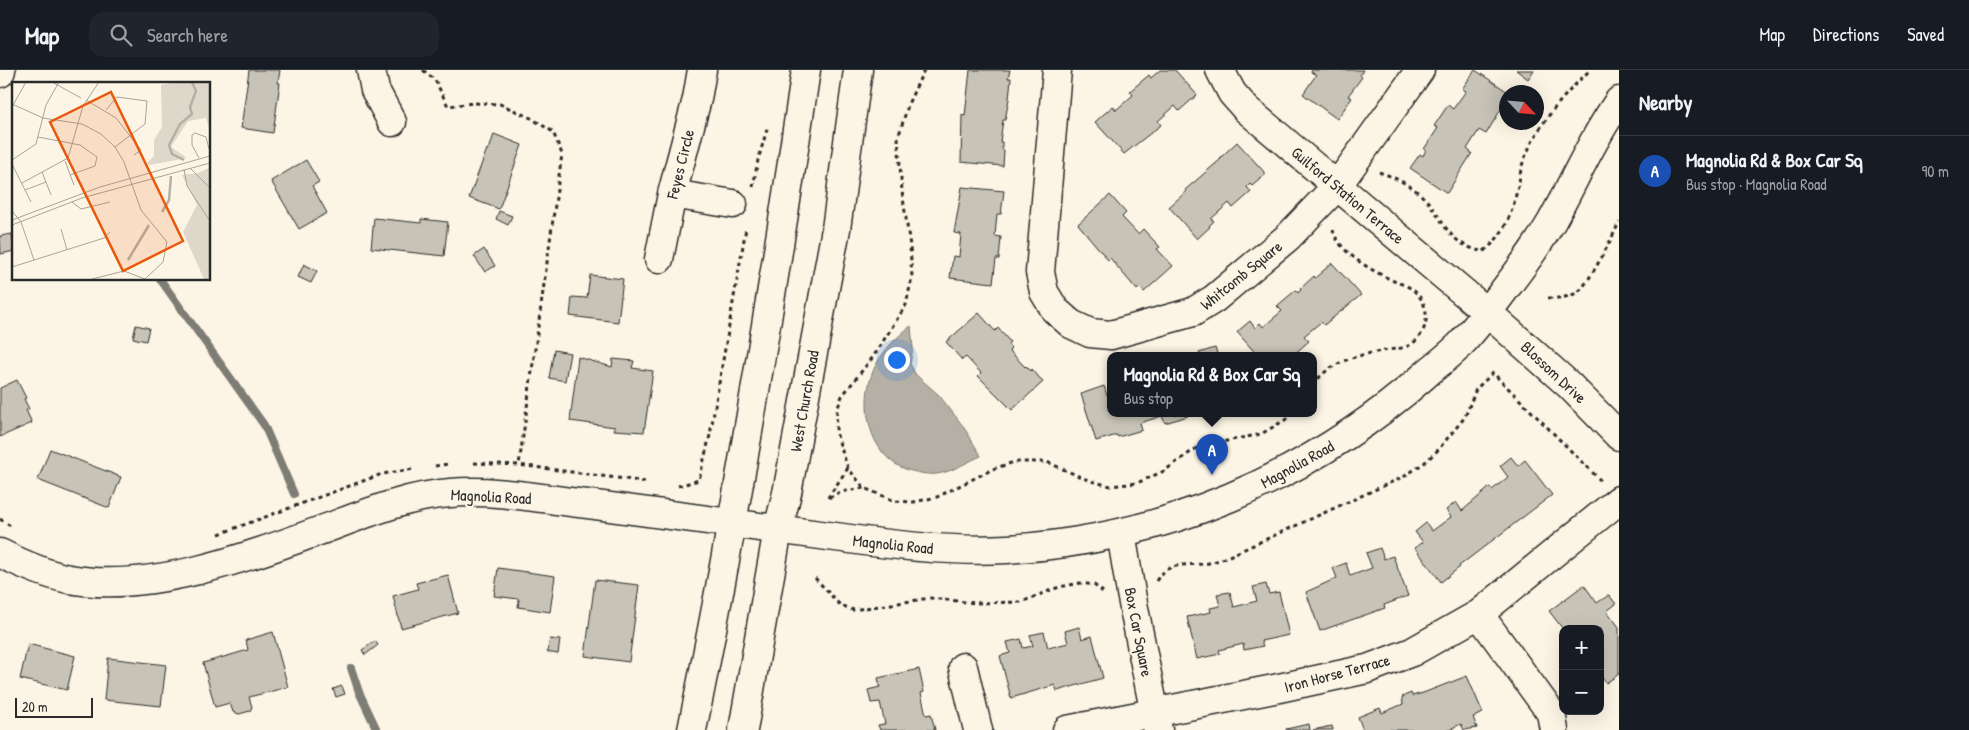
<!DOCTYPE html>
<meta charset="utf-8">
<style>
body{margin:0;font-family:"Patrick Hand",sans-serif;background:#20242c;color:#f1f3f6}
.controls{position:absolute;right:15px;bottom:15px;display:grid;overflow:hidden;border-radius:10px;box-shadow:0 5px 20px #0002}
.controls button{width:45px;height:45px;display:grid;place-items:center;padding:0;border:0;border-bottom:1px solid #363941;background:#171b24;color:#f1f3f6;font:25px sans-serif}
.compass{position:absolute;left:1499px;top:15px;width:45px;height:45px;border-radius:50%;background:#171b24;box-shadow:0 5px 20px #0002;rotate:116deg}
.scale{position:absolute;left:15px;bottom:12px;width:78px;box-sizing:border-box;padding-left:5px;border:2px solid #2b2b2b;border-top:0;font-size:14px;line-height:18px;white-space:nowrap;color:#2b2b2b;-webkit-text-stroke:4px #fcf5e5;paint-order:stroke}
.you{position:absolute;left:896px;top:289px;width:18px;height:18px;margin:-12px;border:4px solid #fff;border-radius:50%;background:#1a73e8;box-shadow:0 0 0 8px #1a73e833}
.badge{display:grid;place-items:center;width:32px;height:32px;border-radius:50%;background:#d1495b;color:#fff;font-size:16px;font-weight:700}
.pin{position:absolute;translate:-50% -41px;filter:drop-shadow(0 1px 2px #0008)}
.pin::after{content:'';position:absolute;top:26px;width:18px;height:15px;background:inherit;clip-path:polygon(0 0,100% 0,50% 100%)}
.popup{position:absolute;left:1107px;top:282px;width:210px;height:65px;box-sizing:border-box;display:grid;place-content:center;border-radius:10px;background:#171b24;filter:drop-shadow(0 1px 4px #0005);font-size:16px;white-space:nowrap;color:#9ea1a6}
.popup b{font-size:19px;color:#f1f3f6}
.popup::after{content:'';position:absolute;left:50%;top:100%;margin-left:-10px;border:10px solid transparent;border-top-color:#171b24}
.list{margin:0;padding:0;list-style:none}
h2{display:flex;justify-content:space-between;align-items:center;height:65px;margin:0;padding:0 20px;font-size:21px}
h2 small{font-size:16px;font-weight:400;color:#9ea1a6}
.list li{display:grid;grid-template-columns:32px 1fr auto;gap:15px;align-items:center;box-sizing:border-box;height:70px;padding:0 20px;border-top:1px solid #363941}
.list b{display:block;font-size:19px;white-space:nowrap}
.list p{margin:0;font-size:16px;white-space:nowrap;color:#9ea1a6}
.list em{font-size:16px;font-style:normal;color:#9ea1a6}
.icon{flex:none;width:28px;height:28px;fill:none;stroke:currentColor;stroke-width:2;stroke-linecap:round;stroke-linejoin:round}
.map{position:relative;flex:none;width:1619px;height:660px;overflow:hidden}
header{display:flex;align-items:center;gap:30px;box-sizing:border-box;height:70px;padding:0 25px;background:#171b24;border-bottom:1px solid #363941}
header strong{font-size:24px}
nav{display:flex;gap:28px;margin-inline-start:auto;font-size:18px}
.search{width:350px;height:45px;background:#20242c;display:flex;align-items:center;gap:12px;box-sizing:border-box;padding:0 18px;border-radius:15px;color:#9ea1a6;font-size:19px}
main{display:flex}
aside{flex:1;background:#171b24}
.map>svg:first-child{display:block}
.water{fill:#b4b0a5;stroke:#7d7b74}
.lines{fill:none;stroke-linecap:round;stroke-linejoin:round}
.stream{stroke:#7d7b74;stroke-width:8}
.building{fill:#c8c3b7;stroke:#2b2b2b}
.minor-casing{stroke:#2b2b2b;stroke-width:31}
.major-casing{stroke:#2b2b2b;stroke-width:31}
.path{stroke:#2b2b2b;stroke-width:3;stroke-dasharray:4 4;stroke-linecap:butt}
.minor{stroke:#fcf5e5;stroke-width:28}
.major{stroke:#fcf5e5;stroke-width:28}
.labels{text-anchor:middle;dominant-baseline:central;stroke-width:4.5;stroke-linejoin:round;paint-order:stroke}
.street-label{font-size:16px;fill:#2b2b2b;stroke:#fcf5e5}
.inset-river{fill:none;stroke:#b4b0a5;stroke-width:2.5}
.inset-road{fill:none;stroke:#a8a49b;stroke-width:1}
.view{fill:#e8590c;fill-opacity:0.15;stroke:#e8590c;stroke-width:2.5}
.inset-edge{fill:none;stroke:#2b2b2b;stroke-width:2.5}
</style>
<header>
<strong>Map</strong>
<div class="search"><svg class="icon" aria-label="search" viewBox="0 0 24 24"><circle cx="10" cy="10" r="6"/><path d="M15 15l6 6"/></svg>Search here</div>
<nav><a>Map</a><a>Directions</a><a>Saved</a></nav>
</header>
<main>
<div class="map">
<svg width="1619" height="660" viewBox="0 0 1619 660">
<rect width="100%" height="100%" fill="#fcf5e5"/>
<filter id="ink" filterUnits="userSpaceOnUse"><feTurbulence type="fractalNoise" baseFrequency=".02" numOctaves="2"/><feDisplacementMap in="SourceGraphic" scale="10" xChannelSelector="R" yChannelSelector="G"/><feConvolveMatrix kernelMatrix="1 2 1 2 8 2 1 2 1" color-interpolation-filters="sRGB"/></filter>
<g filter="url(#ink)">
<path class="water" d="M911,256L913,278L910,294L916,305L939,325L963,356L981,386C969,391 955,400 942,403C932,406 919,403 908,400C869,388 858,334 874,299C881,283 897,266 911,256Z"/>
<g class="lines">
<path class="stream" d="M160,209L264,355L294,424
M351,598L359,622L377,660"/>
</g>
<path class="building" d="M249,0H280L278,13H280L273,63L241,58Z
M970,0H1010L1008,8H1011L1009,29L1005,50H1003L1000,72H1002V79L1004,80L1003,96L961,92L962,45L965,46Z
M1160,0H1175L1197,25L1179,41L1175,36L1158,51L1161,55L1124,84L1095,52L1113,36L1116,40L1133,25L1130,21L1149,5L1151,8Z
M1312,0H1363L1360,5L1362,7L1348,26L1352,28L1337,49L1303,24L1316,5L1311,2Z
M1475,0L1508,22L1506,31L1486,64L1479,60L1467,79L1472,83L1447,123L1410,98L1420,84L1423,86L1426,80L1424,79L1438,58L1434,56L1448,35L1453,39L1466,21L1462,19Z
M1516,0H1534L1528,9Z
M494,64L522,75L499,139L469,128L487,79L489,80Z
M1237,72L1266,104L1252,116L1250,114L1247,117L1251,122L1233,138L1229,133L1211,149L1214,151L1209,156L1210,157L1197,169L1169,137L1187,121L1185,120L1221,89L1220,88Z
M306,90L319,112L312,116L327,143L299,159L271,111Z
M962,117L1004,121L1001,144H997L995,166L1001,167L999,189H996L993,213L950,208L953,186L959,187L961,164L954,163Z
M1110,125L1126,143L1122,147L1138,164L1143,159L1160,177L1157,179L1173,196L1144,222L1140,217L1137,220L1110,188L1108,190L1078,154Z
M499,141L512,146L508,155L496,149Z
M374,148L421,153V149L448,152L444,186L371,178Z
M12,164L14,181L1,184L0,166Z
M484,179L495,196L485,202L474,186Z
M1332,193L1361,225L1324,255L1321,252L1304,266L1309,271L1292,286H1258L1237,262L1250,251L1255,258L1260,253L1263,257L1282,241L1277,236L1296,220L1298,223L1301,220L1300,219L1314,206L1315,208Z
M304,194L317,201L311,213L298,207Z
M590,205L623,209L618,252L570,246L572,227L587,228Z
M979,243L995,261L998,258L1010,272L1008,274L1011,278L1009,280L1025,297L1026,296L1031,301L1032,299L1043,312L1012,340L978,306L981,303L966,287L962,290L946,272Z
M136,255L149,258L146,271L133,268Z
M1215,278L1218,286H1200L1199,283Z
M554,280L570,283L565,311L549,308Z
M578,287L612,297L613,289L634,291L632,298L653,301L644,362L614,360L615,357L570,351Z
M17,310L26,328L24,329L29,339L26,340L32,353L0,367V318Z
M1104,316L1107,325L1111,323V344H1187L1188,346L1165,353L1162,346L1140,353L1142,360L1118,367L1117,365L1096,371L1081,324Z
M50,379L121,407L109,438L38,410Z
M1511,387L1518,396L1525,390L1552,425L1459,496L1460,497L1441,512L1415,478L1423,472L1415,462L1426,453L1432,461L1451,447L1446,440L1456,432L1462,441L1490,417L1492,420L1508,407L1500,396Z
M1380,478L1384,489L1393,486L1408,526L1384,535L1385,538L1320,561L1306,522L1337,508L1333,498L1346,493L1350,506L1372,498L1366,483Z
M498,498L555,506L550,542L518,537L519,529L494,526Z
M448,505L458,543L401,558L393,526L418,519L416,513Z
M595,510L639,515L629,592L585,586Z
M1266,514L1269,524L1279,522L1289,565L1261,571L1263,576L1244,580L1243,574L1219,580L1220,584L1197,589L1187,547L1211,542L1210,538L1220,536L1217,524L1230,522L1234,537L1257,531L1253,517Z
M1584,515L1597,533L1609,525L1616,534L1607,541L1619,557V604L1606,613L1600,605V559H1563L1549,541Z
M1079,557L1082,569L1092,566L1103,608L1057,621L1055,615L1011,628L1000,586L1010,583L1007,572L1021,569L1023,578L1033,576L1030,565L1044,562L1048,578L1068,573L1065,561Z
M273,562L288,617L249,627L252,637L250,641L239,644L233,642L230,633L215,637L203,593L248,580L246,570Z
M550,569L560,570L558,584L547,582Z
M375,571L378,575L365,585L362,580Z
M28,574L75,586L67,620L20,609Z
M108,588L166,595L161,636L104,630Z
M919,599L924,622L921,623L926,645L931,644L935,660H880L878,655L885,654L880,632L871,633L868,620L880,617L878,608Z
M1467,606L1483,643L1473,647L1477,658L1464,660L1461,654L1452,658L1453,660H1363L1358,647L1380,638L1382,643L1403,634L1402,627L1411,623L1412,626L1423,623Z
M342,616L345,624L336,627L333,619Z
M1309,654L1310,660H1286V659Z
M1332,656L1333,660H1313Z"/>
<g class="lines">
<defs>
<path id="minor" d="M371,0L375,20L392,52
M1057,0L1040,202L1044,222L1055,240L1071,254L1090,263L1111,265L1193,242L1214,229L1288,167L1337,116L1420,0
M1220,0L1232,23L1246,39L1487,242L1569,315L1619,366
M0,3L1,0
M672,124L733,134
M659,189L672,124L697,29L702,0
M1121,463L1131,523L1158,660
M0,483C22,494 44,504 69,509C150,524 251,486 327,458C367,443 408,426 450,423C496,419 543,429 588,434C673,445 758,456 843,468C897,476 952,482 1007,479C1162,470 1308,408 1424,306C1435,296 1448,287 1459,276C1475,259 1491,238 1505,219C1522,197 1538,175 1552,151C1574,111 1593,68 1619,31
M1479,544L1551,643L1554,660
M963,597L978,660
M1067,660L1279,618L1367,599L1412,582L1479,544L1619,430"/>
<path id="major" d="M692,660C737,441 773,221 806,0
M743,660L778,459L787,423L836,159L858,0"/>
</defs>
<use href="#minor" class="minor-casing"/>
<use href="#major" class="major-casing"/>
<path class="path" d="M423,0L435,10L448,36L474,33L500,34L531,48L553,62L562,84L519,395
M924,0L909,32L898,68L902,121L910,176L912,207L906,235L873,287L842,326L837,340L836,362L841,378L848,398L864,418L895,431L914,432L937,427L993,399L1014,392H1047L1090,411L1111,416L1137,413L1164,401L1198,377L1261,364L1285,350L1291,344
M1379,102C1397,108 1415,117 1428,132C1448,157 1447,172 1483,182C1507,163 1512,142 1519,112C1520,105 1521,97 1524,90C1538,54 1563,26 1590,0
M753,117L758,90L768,56
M1548,228C1559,228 1568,228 1578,222C1588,215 1614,165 1619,152
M1313,315C1329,292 1357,285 1383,281C1391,279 1403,279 1410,275C1430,263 1432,235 1413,220C1409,216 1401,214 1396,212C1375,202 1339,184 1333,160
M474,393L519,395L647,412
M435,396L448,394
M848,398L827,429L840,422L864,418
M678,416L699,410L710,365L746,158
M0,449L12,457
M219,464L382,404L414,399
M815,508L840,535L853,540L930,528L975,533L1021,532L1059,517L1080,513L1094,515L1103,522
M1156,511C1170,489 1187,497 1209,493C1215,492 1221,489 1227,487L1405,406L1424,393L1437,381L1465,347L1476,319L1493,303L1600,410"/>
<use href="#minor" class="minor"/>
<use href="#major" class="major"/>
</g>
</g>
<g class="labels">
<g class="street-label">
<text transform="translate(680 94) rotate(-76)">Feyes Circle</text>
<text transform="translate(1348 125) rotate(40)">Guilford Station Terrace</text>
<text transform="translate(1241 205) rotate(-39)">Whitcomb Square</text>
<text transform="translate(1554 302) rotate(43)">Blossom Drive</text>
<text transform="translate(804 331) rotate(-80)">West Church Road</text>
<text transform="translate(1297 394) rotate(-29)">Magnolia Road</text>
<text transform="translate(491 426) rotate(3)">Magnolia Road</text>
<text transform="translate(893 474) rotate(6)">Magnolia Road</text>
<text transform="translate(1139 562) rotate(79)">Box Car Square</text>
<text transform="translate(1337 603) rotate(-15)">Iron Horse Terrace</text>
</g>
</g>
<g transform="translate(12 12)">
<rect width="198" height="198" fill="#fcf5e5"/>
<path d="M163,0H197V46L194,36L176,39L159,65L175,76L137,83L135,81L142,74V58L150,45L149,3ZM197,86V197H192L171,150L185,123L170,93L186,91Z" fill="#ded8ca"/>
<path class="inset-river" d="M172,78L160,72L157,63L168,42L180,32L178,25L184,9L180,0M150,130L157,118L159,94M116,178L137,143"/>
<path class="inset-road" d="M40,0L69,16M74,18L104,36L129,68L122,73M0,22L31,36L70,42L89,52L103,65L112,80L129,128L155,160L151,180L133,197M0,25L14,0M94,28L105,15L135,19L133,42L103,65M26,55L68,63L85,75L83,84L58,93M187,76L180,63V53L183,51L194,55L197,67M0,78L24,62L34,23L47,0M53,79L62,103M0,82L19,120M178,86L198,106M172,87L175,104L198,139M30,90L39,113M10,101L56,76L71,24L87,0M13,108L34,100M60,120L69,127L98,120M0,129L9,140L22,178M0,138L88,105L198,74M0,143L70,116L198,81M49,147L55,168M0,185L92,156L98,150M80,197L112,189L133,197"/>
<path class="view" d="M99,10L171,159L111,189L38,40Z"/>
<rect width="198" height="198" class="inset-edge"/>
</g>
</svg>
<div class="controls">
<button>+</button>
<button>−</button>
</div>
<svg class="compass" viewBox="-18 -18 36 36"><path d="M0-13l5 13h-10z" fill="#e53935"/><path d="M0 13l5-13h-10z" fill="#9ea1a6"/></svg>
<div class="scale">20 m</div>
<div class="you"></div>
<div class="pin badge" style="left:1212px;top:405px;background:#1a4fb4">A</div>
<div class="popup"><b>Magnolia Rd &amp; Box Car Sq</b>Bus stop</div>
</div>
<aside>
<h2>Nearby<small></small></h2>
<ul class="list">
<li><span class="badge" style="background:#1a4fb4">A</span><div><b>Magnolia Rd &amp; Box Car Sq</b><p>Bus stop · Magnolia Road</p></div><em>90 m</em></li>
</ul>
</aside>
</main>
